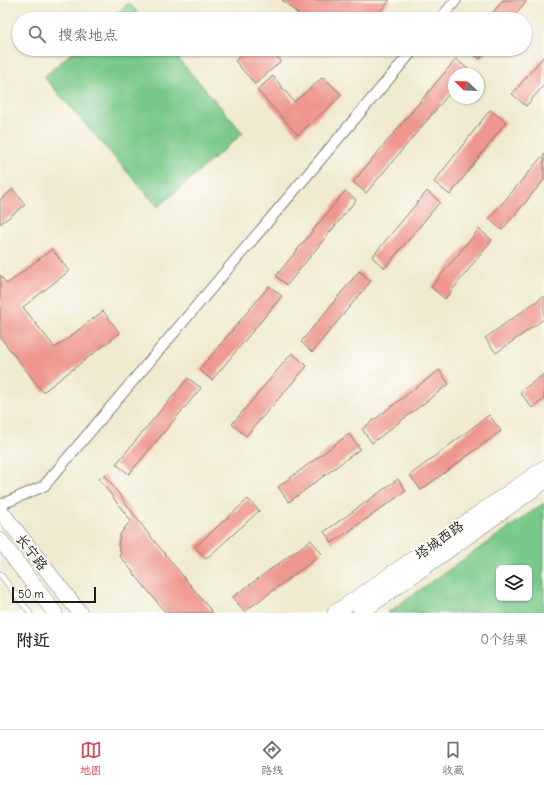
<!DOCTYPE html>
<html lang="zh">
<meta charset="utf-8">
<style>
body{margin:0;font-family:Delius,"LXGW WenKai TC",sans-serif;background:#f6f6f6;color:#202124}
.controls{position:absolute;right:12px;bottom:12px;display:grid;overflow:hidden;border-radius:6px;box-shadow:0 1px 3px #0004}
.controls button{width:36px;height:36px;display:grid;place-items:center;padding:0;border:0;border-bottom:1px solid #e0e0e0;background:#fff;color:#202124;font:20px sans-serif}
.compass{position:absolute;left:448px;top:68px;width:36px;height:36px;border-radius:50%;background:#fff;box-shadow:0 1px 3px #0004;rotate:293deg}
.scale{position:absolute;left:12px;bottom:10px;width:84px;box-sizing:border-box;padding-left:4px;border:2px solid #1c1c1c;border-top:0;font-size:11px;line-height:14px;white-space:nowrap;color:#1c1c1c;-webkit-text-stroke:3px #fdfcf7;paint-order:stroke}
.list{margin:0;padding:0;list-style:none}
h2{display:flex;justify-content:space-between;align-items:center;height:52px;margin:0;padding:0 16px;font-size:17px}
h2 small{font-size:13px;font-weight:400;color:#757577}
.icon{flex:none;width:22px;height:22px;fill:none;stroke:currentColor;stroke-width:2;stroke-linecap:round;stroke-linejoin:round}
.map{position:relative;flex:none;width:544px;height:613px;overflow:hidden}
.search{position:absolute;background:#fff;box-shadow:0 1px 3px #0004;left:12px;right:12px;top:12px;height:44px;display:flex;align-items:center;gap:10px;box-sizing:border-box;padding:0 14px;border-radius:22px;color:#757577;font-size:15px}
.sheet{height:116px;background:#fff}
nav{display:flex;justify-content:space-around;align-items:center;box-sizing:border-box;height:56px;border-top:1px solid #e0e0e0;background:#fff;font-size:11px;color:#757577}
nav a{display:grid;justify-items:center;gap:2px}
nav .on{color:#d1495b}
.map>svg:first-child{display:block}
.green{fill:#78c889;stroke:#4a7252;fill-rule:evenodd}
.building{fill:#ee968d}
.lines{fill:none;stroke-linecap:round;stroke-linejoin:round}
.lane-casing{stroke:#868376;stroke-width:6}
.street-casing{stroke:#868376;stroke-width:12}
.secondary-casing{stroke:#868376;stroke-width:16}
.lane{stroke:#fff;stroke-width:5}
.street{stroke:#fff;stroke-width:10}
.secondary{stroke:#fff;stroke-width:15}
.labels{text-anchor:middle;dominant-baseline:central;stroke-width:4;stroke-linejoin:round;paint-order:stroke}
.street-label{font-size:14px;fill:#1c1c1c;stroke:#fdfcf7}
</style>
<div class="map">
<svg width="544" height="613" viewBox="0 0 544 613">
<rect width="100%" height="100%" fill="#fdfcf7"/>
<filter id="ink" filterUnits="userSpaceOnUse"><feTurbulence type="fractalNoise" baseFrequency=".025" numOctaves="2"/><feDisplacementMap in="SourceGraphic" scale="8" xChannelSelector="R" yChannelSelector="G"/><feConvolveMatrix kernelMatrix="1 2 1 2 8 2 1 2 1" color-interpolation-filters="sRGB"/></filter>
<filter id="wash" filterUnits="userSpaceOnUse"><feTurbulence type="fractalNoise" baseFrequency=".012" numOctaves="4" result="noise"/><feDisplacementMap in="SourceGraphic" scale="16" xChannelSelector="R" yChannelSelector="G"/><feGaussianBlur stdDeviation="0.9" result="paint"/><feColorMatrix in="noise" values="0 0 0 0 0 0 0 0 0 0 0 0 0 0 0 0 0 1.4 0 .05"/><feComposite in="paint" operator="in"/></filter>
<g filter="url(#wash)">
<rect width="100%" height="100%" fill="#efead0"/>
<path class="green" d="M129,3L143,19H110Z
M76,49H170L243,133L158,207L44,77Z
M544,503V613H387ZM499,568H529V598H499Z"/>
<g id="blocks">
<path class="building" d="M282,0H390L373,19H304Z
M503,0H527L512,19H488Z
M248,49H270L281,61L255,84L235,61Z
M467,49H489L480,59Z
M544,56V85L526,106L512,94Z
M456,59L469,70L465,74H454V88L366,193L353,182Z
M273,76L294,102L323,77L342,95L298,135L257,90Z
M490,110L506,122L450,195L434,182Z
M544,154V180L502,230L489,219Z
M13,189L25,205L0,224V200Z
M345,191L356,200L287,285L276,276Z
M427,191L440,202L385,268L372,257Z
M479,229L492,240L445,299L431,287Z
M52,249L69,271L23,307L55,348L103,311L120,333L43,392L0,337V275L7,284Z
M359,271L371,281L312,352L301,342Z
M269,286L282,296L212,380L199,370Z
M544,296V319L496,353L485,338Z
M292,353L307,366L246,436L232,424Z
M439,370L449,384L372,443L362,429Z
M544,374V399L532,408L520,392Z
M188,378L201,388L129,474L116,464Z
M489,415L501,431L421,490L410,475Z
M349,434L360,449L289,502L278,487Z
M105,475L147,532L213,613H166L119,555L121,553L118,545L120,535L125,527L131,521L99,479Z
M398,479L406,491L332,543L324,532Z
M248,499L259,511L206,559L195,547Z
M311,540L322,554L244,612L233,597Z"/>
</g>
</g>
<g filter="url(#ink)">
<use href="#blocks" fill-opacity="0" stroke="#868376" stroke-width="1"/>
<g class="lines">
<defs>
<path id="lane" d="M0,574L30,613"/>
<path id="street" d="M440,19L456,0
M0,505L44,486L414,49"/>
<path id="secondary" d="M0,510L80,613
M0,540L55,613
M335,613L544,468
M360,613L544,482"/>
</defs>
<use href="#lane" class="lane-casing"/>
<use href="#street" class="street-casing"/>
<use href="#secondary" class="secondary-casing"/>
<use href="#lane" class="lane"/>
<use href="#street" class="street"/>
<use href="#secondary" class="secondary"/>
</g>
</g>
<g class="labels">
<g class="street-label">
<text transform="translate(439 540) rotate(-35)">塔城西路</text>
<text transform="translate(32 552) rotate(52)">长宁路</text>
</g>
</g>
</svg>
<div class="controls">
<button><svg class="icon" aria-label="layers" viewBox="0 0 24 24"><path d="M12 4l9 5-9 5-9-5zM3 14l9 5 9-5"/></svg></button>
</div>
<svg class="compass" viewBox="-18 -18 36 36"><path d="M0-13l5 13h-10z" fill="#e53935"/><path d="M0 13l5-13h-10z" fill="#757577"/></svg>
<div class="scale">50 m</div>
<div class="search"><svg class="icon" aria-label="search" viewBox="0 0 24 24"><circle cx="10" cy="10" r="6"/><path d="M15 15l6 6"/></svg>搜索地点</div>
</div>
<section class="sheet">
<h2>附近<small>0个结果</small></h2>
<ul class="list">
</ul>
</section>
<nav>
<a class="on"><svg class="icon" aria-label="map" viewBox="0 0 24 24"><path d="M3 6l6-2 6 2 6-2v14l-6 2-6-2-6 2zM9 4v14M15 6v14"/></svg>地图</a>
<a><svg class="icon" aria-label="directions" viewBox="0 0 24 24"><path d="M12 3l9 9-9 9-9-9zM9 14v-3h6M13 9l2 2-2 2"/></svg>路线</a>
<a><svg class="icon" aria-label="saved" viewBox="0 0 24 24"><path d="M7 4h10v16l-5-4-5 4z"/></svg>收藏</a>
</nav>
